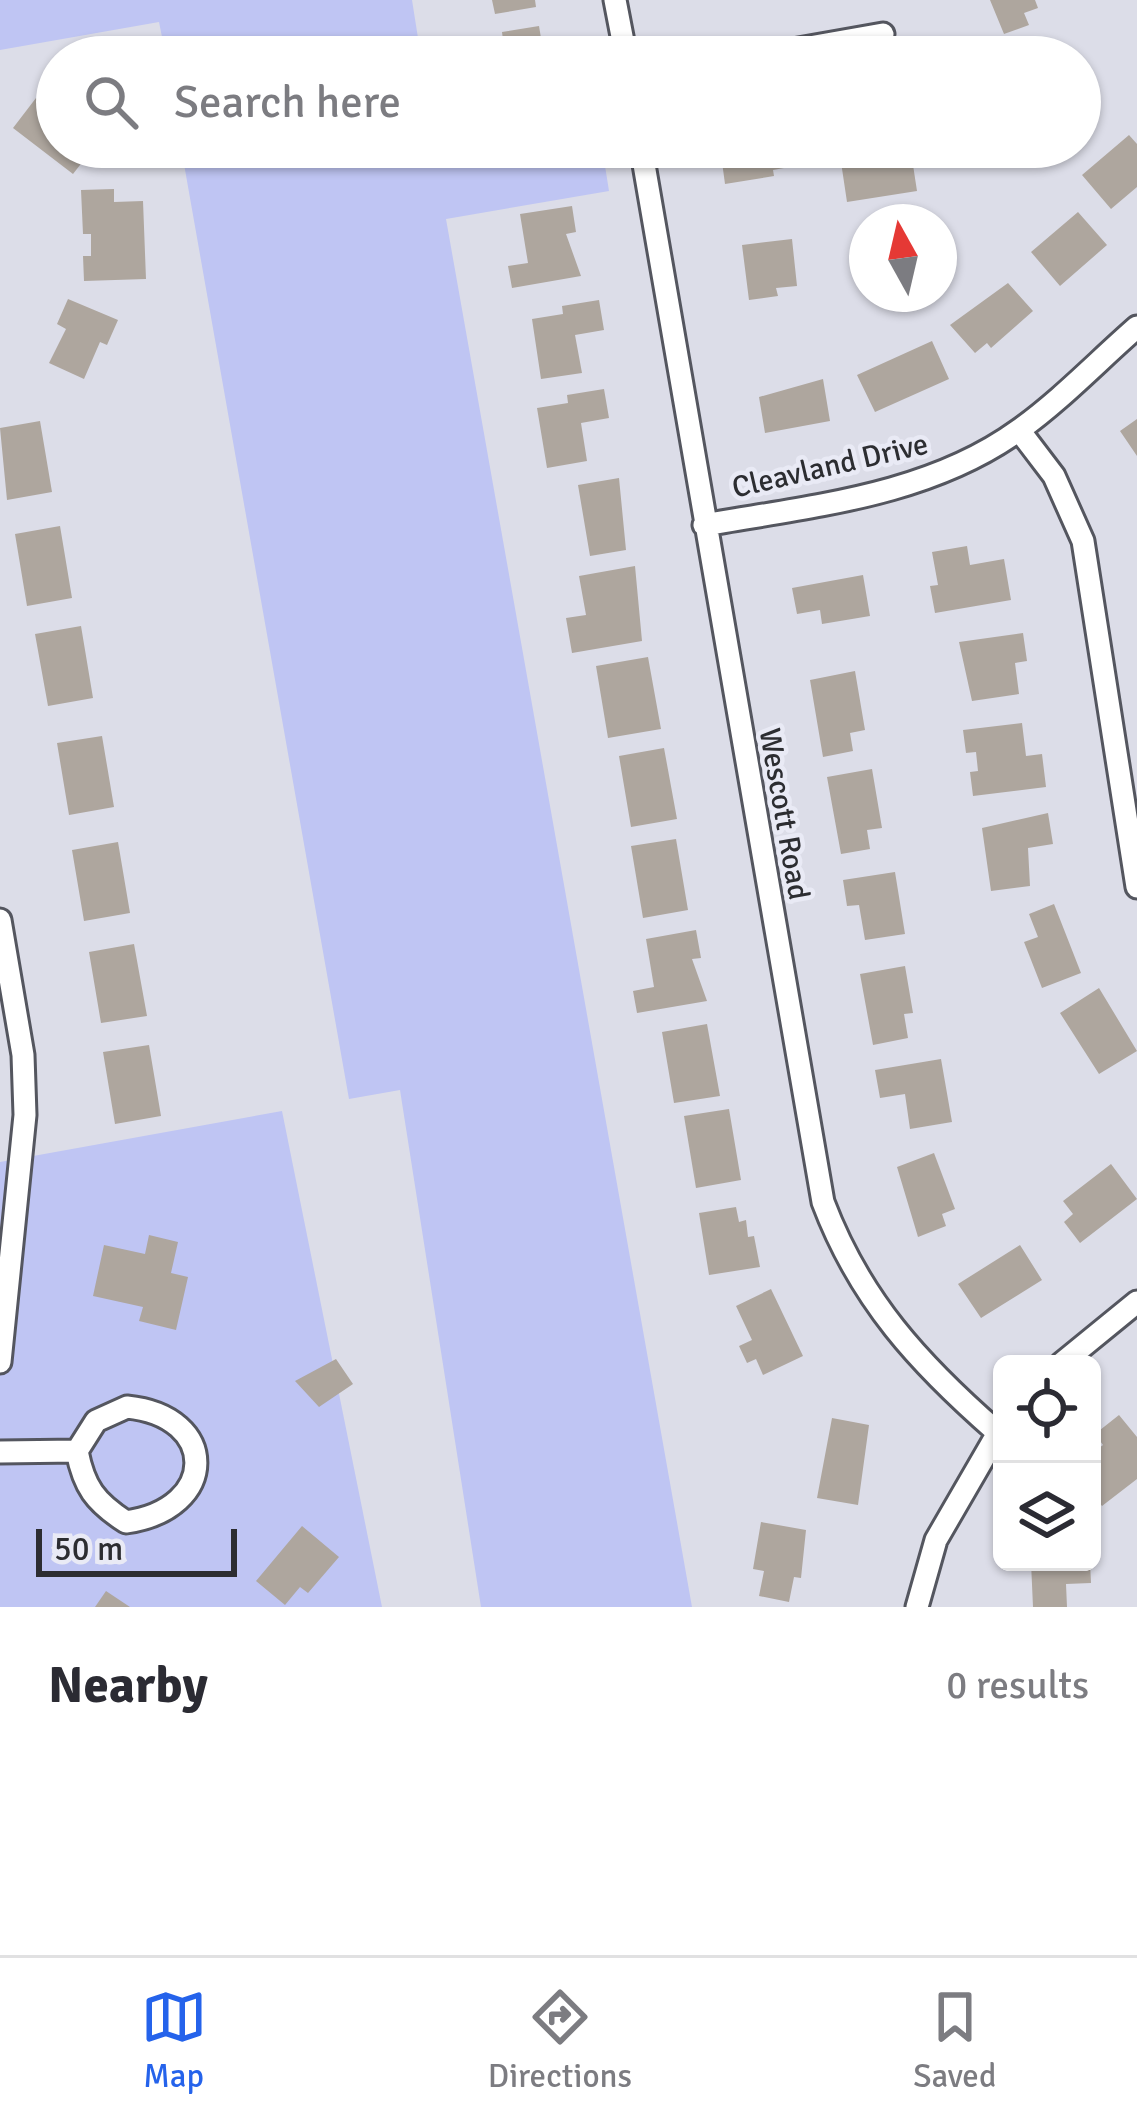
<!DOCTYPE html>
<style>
body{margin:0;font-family:Signika,sans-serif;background:#f2f2f3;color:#2b2b33}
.controls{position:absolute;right:36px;bottom:36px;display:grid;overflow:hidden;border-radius:18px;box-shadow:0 3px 9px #0004}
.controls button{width:108px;height:108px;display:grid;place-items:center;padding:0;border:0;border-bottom:3px solid #e1e1e2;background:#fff;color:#2b2b33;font:60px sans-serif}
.compass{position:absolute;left:849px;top:204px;width:108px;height:108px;border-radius:50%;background:#fff;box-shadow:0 3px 9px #0004;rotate:352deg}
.scale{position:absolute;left:36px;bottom:30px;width:201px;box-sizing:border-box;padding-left:12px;border:6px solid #2c2d31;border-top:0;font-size:33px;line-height:42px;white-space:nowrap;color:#2c2d31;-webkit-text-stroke:9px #e9eaf5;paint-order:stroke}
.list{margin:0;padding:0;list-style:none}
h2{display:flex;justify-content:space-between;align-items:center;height:156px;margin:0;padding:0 48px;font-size:51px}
h2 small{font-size:39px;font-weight:400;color:#7c7c81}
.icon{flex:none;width:66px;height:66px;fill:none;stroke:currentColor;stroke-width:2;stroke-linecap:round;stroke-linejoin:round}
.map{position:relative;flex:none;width:1137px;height:1607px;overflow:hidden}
.search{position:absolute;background:#fff;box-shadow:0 3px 9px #0004;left:36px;right:36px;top:36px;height:132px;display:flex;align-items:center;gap:30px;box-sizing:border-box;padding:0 42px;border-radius:66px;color:#7c7c81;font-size:45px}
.sheet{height:348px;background:#fff}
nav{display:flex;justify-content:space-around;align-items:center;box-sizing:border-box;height:168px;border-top:3px solid #e1e1e2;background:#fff;font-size:33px;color:#7c7c81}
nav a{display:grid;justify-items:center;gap:6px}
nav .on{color:#2563eb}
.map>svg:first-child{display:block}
.green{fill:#bfc5f3}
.building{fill:#aea69e}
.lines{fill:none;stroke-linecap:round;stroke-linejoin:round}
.street-casing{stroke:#54565f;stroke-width:27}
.street{stroke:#fff;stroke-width:21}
.labels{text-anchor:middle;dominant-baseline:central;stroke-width:9;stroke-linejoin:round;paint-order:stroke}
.street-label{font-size:30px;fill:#2c2d31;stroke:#e9eaf5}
</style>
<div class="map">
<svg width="1137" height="1607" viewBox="0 0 1137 1607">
<rect width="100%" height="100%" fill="#dcdde8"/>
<path class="green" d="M0,0H412L421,57H166L159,22L0,50Z
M181,147H602L609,191L446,219L692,1607H481L400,1090L349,1099Z
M282,1111L382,1607H0V1162Z"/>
<path class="building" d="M492,0H535L536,7L495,14Z
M990,0H1035L1038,8L1024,13L1029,25L1004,34Z
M539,26L544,56L469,57L468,46L503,40L502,32Z
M36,98L57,114V147H94L73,174L13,128Z
M1129,135L1137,144V187L1111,209L1082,175Z
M720,147H792L795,166L773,170L774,176L725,184Z
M911,152L917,191L847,202L841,162Z
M114,189V202L143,201L146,279L84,281L83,256H91V234H83L81,190Z
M572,206L576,232L566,234L581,276L512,288L508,266L528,263L520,214Z
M1078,212L1107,245L1060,286L1031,252Z
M792,239L797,286L776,288L778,296L749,300L742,245Z
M1008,283L1033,311L991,348L987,343L975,353L950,325Z
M68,299L118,320L107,345L100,342L84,379L49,363L66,329L57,324Z
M599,300L604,330L575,335L582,373L541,379L532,319L563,314L562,306Z
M932,341L949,379L875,412L857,375Z
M823,379L830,421L765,433L759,397Z
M604,389L609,418L581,423L587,461L547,468L537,408L568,403L567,395Z
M1137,419V456L1120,431Z
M40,421L52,492L7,500L0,428Z
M619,478L626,550L590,556L578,485Z
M60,526L72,598L27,606L15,534Z
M967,546L970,565L1004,559L1011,600L935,613L930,586L938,585L932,552Z
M635,566L642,641L572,653L566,618L586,615L579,576Z
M863,575L870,616L822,624L820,610L797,614L792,588Z
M81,626L93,698L48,706L35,634Z
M1023,633L1027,661L1015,663L1019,694L972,701L959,642Z
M648,657L661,729L608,738L596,666Z
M855,671L865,730L850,733L853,751L823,757L810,680Z
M1022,723L1026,756L1042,754L1046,787L973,796L970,772L978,771L976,752L966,753L963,730Z
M102,736L114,807L69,815L57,743Z
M664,748L677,819L631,827L619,756Z
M872,769L882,828L867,830L870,849L841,854L827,777Z
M1048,813L1053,844L1028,848L1030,886L991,891L982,828Z
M676,839L688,910L643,918L631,846Z
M118,842L130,913L84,921L72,850Z
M895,872L905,934L865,940L859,905L847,906L843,880Z
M1054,904L1081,973L1042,988L1024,942L1038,937L1029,914Z
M696,930L701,958L692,959L707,1001L637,1013L633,991L654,987L646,939Z
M134,944L147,1016L101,1023L89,952Z
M905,966L913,1013L904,1014L908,1038L873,1045L860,974Z
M1099,988L1137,1051L1099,1074L1060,1013Z
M707,1024L720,1096L674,1103L662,1032Z
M149,1045L161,1116L115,1124L103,1052Z
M941,1059L952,1122L910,1129L905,1094L880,1098L875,1070Z
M729,1109L741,1180L696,1188L684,1116Z
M934,1153L955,1209L942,1214L946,1226L918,1237L897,1167Z
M1111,1164L1137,1199L1080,1243L1064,1222L1073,1214L1063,1201Z
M736,1207L739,1222L746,1220L748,1237L754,1236L760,1267L709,1275L699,1213Z
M149,1235L178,1242L171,1273L188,1277L176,1330L139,1321L143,1307L93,1296L104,1245L145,1254Z
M1020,1245L1042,1280L981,1318L958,1284Z
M771,1289L803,1356L763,1375L756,1359L747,1363L739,1346L752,1340L736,1306Z
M336,1359L353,1384L319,1407L295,1381Z
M1119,1415L1137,1437V1479L1102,1506L1092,1494V1453L1103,1445L1095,1434Z
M832,1418L869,1425L858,1505L817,1498Z
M761,1522L806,1530L801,1578L794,1577L789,1602L759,1596L764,1571L753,1569Z
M302,1526L339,1557L308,1593L300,1587L285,1605L256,1581Z
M1031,1562H1090L1091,1583L1066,1584L1067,1607H1033Z
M106,1591L130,1607H95Z"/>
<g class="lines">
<defs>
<path id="street" d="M615,0L626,57
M753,57L883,34
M641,147L823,1202C860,1300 919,1364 997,1432
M1019,430L1054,476L1083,541L1137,887
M704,525C811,506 928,496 1019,430C1061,400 1098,361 1137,327
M0,920L23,1055L25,1115L0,1362
M1061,1364L1137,1302
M127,1407C219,1416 219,1509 126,1522C95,1502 84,1487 77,1451L96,1421Z
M0,1452L77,1451
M917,1607L936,1540L1002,1426"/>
</defs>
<use href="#street" class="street-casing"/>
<use href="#street" class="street"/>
</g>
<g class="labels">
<g class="street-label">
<text transform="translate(830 466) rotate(-13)">Cleavland Drive</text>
<text transform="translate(784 814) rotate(80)">Wescott Road</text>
</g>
</g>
</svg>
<div class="controls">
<button><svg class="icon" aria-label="locate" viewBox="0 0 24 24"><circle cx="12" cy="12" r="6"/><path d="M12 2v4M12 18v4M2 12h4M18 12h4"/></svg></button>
<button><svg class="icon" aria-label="layers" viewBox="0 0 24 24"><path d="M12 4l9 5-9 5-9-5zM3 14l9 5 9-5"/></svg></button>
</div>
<svg class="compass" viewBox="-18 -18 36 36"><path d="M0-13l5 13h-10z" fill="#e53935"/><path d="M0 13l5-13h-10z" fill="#7c7c81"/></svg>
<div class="scale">50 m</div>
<div class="search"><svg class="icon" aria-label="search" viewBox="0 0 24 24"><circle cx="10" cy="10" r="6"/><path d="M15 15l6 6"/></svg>Search here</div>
</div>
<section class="sheet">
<h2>Nearby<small>0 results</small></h2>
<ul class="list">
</ul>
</section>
<nav>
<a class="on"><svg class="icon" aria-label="map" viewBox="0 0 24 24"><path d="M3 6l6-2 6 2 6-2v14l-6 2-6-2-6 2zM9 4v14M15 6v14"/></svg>Map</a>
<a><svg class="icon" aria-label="directions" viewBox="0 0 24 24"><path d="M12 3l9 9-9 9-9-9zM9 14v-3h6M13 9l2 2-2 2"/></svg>Directions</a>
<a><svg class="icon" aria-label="saved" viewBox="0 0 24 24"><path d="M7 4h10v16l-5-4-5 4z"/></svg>Saved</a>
</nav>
